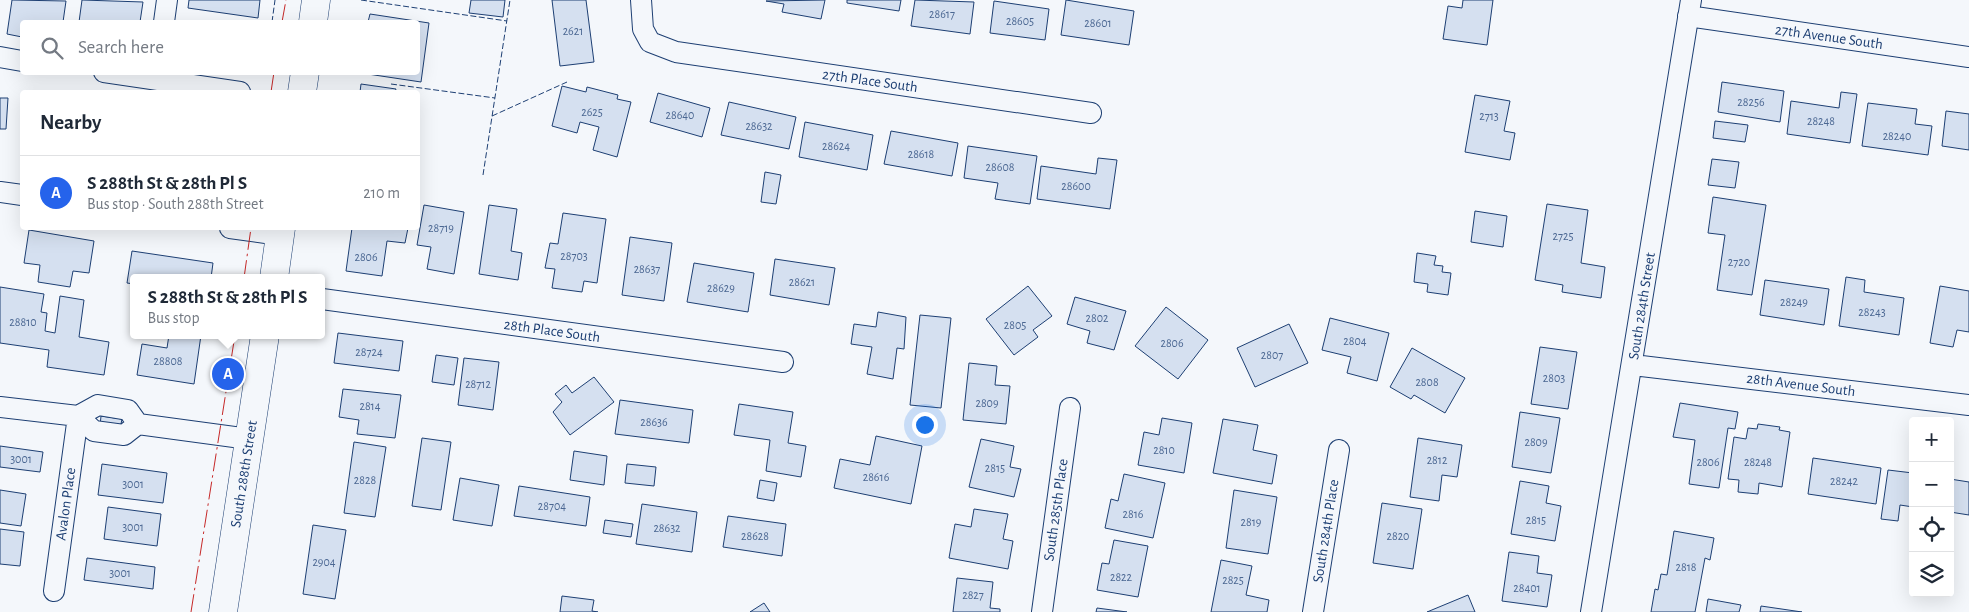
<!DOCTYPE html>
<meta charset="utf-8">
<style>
body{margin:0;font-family:"Alegreya Sans",sans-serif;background:#f2f2f3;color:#1f2937}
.controls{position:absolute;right:15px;bottom:15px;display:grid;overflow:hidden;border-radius:5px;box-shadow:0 5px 20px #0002}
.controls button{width:45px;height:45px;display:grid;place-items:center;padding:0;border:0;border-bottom:1px solid #e0e1e3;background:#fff;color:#1f2937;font:25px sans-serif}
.you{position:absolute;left:924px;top:424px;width:18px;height:18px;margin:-12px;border:4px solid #fff;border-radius:50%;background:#1a73e8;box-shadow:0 0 0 8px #1a73e833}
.badge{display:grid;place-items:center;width:32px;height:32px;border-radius:50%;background:#2563eb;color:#fff;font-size:16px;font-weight:700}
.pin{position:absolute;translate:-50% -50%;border:2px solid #fff;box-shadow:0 1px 5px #0006}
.popup{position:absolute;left:130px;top:274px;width:195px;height:65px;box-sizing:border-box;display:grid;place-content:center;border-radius:5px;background:#fff;filter:drop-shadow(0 1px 4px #0005);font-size:16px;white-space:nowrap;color:#747a83}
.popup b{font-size:19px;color:#1f2937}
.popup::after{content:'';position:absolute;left:50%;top:100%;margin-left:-10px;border:10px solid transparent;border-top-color:#fff}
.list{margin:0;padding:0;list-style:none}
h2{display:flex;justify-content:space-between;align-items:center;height:65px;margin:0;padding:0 20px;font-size:21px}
h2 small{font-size:16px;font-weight:400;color:#747a83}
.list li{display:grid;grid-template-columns:32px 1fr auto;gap:15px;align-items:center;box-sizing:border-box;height:75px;padding:0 20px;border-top:1px solid #e0e1e3}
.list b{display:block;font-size:19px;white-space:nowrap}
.list p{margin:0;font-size:16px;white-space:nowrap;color:#747a83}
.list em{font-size:16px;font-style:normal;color:#747a83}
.icon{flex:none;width:28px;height:28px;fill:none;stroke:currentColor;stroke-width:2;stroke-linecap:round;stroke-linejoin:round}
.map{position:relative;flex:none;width:1969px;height:612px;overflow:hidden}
.search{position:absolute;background:#fff;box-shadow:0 5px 20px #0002;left:20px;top:20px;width:400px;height:55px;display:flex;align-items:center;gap:12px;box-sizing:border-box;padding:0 18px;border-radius:5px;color:#747a83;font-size:19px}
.panel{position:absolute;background:#fff;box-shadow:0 5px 20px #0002;left:20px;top:90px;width:400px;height:140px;border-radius:5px}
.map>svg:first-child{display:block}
.building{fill:#d5e0f0;stroke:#1d3f73}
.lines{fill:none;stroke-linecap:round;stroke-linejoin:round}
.street-casing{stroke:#1d3f73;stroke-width:22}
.secondary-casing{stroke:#1d3f73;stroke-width:29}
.street{stroke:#f4f7fb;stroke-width:20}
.secondary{stroke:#f4f7fb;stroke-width:28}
.fence{stroke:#1d3f73;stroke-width:1;stroke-dasharray:6 2.5;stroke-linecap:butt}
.power{stroke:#c62828;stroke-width:1;stroke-dasharray:18 4 2.5 4;stroke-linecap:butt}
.labels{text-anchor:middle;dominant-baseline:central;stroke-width:4;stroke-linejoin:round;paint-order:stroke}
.number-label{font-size:12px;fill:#4b6792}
.street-label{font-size:15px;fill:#1d3f73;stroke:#f4f7fb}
</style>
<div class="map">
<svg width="1969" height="612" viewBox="0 0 1969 612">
<rect width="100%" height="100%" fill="#f4f7fb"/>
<path class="building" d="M12,0L66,1L63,22H22V37L7,34Z
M82,0L143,2L140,22H79Z
M189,0H260L258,18L188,8Z
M471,0H505L503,17L469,13Z
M552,0H586L594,62L560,66Z
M825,0L821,19L782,12L784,4L766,1Z
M847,0H901L899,11L847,3Z
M915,0L974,2L970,34L911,26Z
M1066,0L1134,11L1129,45L1061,35Z
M1463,0H1493L1487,45L1443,39L1448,6L1462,8Z
M994,1L1049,9L1045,40L990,33Z
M370,14L429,23L421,82L361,73L418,72V22H368Z
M1722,82L1784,91L1780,122L1718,112Z
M361,84L396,89L395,92H360Z
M562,86L586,92L587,87L618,95L617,99L631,102L617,157L593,150L599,127L580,122L577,133L552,126Z
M1841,92L1857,94L1850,143L1787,134L1791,101L1839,108Z
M658,93L710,108L702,137L650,122Z
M1475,95L1510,101L1504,131L1515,133L1510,160L1465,152Z
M0,98H8L6,129H0Z
M729,102L796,117L789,149L721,135Z
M1868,103L1917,109L1915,124L1932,126L1928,155L1862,146Z
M1946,111L1969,114V150L1942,146Z
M1715,121L1748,125L1745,142L1713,138Z
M805,122L873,135L867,170L799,157Z
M891,131L958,143L952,176L884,164Z
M968,146L1037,156L1030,204L995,199L998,183L964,178Z
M1098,158L1117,160L1110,209L1037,199L1041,166L1096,174Z
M1712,159L1739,162L1735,188L1708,185Z
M765,172L781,175L776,204L761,202Z
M1713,197L1766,205L1752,295L1717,290L1725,235L1708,233Z
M1547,204L1588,210L1581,263L1605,267L1601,298L1562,292L1563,285L1535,280Z
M424,205L464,212L454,274L427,269L431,247L417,245Z
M489,205L517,209L511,251L522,253L518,280L479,274Z
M1475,211L1507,216L1503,247L1471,242Z
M563,213L606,219L597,283L584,281L582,292L552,288L555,269L545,268L550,243L558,244Z
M352,228H408L405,243L387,241L382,276L346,271Z
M29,230L94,241L89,273L73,271L70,287L38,282L40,265L24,263Z
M630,237L672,243L664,301L622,295Z
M132,251L213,263L211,278H134V284L127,283Z
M1417,253L1436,256L1434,265L1443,266L1442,272L1451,273L1448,295L1427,292L1428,284L1414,282Z
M775,259L835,268L829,305L770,295Z
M694,263L754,273L748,312L687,302Z
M1846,277L1865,280L1864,292L1904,298L1899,335L1839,326Z
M1765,280L1829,289L1824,325L1760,315Z
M1028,286L1052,316L1033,330L1038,337L1014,355L986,319Z
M1940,286L1969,291V332L1957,330L1953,347L1930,343Z
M0,287L44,294L41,312L47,313L45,331L55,333L60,296L84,300L79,337L109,342L104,375L47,367L49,350L0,343Z
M1075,297L1126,311L1114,350L1087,343L1090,331L1067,324Z
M1166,307L1208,340L1178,379L1135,346Z
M878,312L906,317L904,349L897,348L893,379L867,374L872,347L851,344L854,324L876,327Z
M920,315L951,318L941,408L910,405Z
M1330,318L1389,333L1377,381L1347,373L1351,357L1322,350Z
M1289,324L1308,363L1255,387L1237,348Z
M338,333L403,341L399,371L334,363Z
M169,335H201L194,384L137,375L142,344L167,348Z
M1540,347L1577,352L1568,409L1531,404Z
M1412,348L1465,378L1445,413L1414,395L1411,399L1390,387Z
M436,355L458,358L454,385L432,382Z
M464,358L499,362L493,410L458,405Z
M969,363L997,366L995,385L1010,386L1006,424L963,420Z
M594,377L614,402L570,435L553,412L562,402L555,394L566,385L572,393Z
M343,389L401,395L395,438L357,434L359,420L339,417Z
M620,400L693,410L689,443L615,434Z
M1680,403L1738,412L1735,429L1728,428L1719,488L1689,484L1695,440L1673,437Z
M739,404L793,412L788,443L806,446L801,477L766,471L770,440L734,435Z
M1520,412L1560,418L1551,473L1512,467Z
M101,416L122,419L120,429L100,426Z
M1162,418L1192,423L1184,473L1138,465L1144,432L1159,435Z
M1223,419L1258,425L1253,450L1277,455L1272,484L1213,473Z
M1758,424L1780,427L1779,430L1790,432L1782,487L1759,483L1758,494L1738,492L1739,480L1728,479L1734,437L1746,439L1748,428L1757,429Z
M876,436L922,446L911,504L834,488L840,459L870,465Z
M422,438L451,442L441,510L412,506Z
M1418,438L1462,445L1457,477L1442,475L1439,501L1410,497Z
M981,439L1014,446L1010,467L1021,469L1014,497L969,487Z
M354,442L386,447L375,517L344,513Z
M0,446L43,452L40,472L0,467Z
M574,451L607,456L604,485L570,480Z
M1813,458L1881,468L1876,504L1808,494Z
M102,464L167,473L163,503L98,495Z
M627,464L656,467L654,486L625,483Z
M1888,470L1913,473V507L1900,505L1898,521L1881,519Z
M1124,474L1165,483L1153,538L1105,528L1111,499L1118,501Z
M460,478L499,485L492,526L453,520Z
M1950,479L1969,482V515L1950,512Z
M760,480L777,483L774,501L757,498Z
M1520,481L1549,486L1546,503L1561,506L1555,541L1511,534Z
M519,486L590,497L586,526L514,516Z
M0,490L26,494L21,526L0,523Z
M1234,490L1277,497L1268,554L1226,548Z
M1382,503L1422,509L1413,569L1373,563Z
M642,504L697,512L692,552L636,544Z
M108,507L161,514L157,546L104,539Z
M974,509L1008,514L1003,539L1013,541L1008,569L949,558L955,524L971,527Z
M728,516L786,524L782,556L723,547Z
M605,520L633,524L631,537L603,533Z
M313,525L346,530L335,599L303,594Z
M0,529L24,532L20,566L0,564Z
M1674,531L1714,538L1710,560L1705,558L1695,612H1651L1655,589L1658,590L1661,574L1667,575Z
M1114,540L1148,546L1138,597L1097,590L1102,563L1109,564Z
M1509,552L1539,556L1537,573L1552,575L1547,607L1502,601Z
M87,558L155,567L153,589L84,580Z
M1221,560L1252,566L1246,595L1269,600L1267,612H1211Z
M957,578L993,582L990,608L1000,609V612H953Z
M1468,595L1475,612H1427Z
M562,596L594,600L592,611L598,612H560Z
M1708,599L1741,605L1739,612H1706Z
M764,603L770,612H750Z
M1761,606L1802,612H1760Z
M1097,608L1127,612H1096Z"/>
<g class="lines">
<defs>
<path id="street" d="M641,0L643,29L650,42L676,52L1091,113
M1688,16L1969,57
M164,22L167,0
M0,57L22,61
M104,72L240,92
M0,192L22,195
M230,228L280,235
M322,299L783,362
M1633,365L1969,405
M0,407L78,416L94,431L124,435L138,424L249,439
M54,591L78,416L98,405L128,410L138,424
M1042,612L1070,408
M1313,612L1339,450
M1591,612L1691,0"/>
<path id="secondary" d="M313,22L316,0
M302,92L305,72
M274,278L281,228
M223,612L265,335"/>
</defs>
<use href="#street" class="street-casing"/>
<use href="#secondary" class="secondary-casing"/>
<use href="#street" class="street"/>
<use href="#secondary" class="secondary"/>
<path class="fence" d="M361,0L507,21
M272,22L275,0
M391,84L495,98
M492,116L567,82
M483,175L510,0"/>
<path class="power" d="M282,22L286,0
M271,92L274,72
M244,278L251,228
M191,612L235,335"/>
</g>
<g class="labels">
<g class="number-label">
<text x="942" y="14">28617</text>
<text x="1020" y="21">28605</text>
<text x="1098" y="23">28601</text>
<text x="573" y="31">2621</text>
<text x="1751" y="102">28256</text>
<text x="592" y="112">2625</text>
<text x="680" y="115">28640</text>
<text x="1489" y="116">2713</text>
<text x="1821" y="121">28248</text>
<text x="759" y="126">28632</text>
<text x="1897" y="136">28240</text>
<text x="836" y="146">28624</text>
<text x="921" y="154">28618</text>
<text x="1000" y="167">28608</text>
<text x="1076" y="186">28600</text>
<text x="441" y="228">28719</text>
<text x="1563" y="236">2725</text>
<text x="574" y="256">28703</text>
<text x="366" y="257">2806</text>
<text x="1739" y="262">2720</text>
<text x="647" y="269">28637</text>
<text x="802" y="282">28621</text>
<text x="721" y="288">28629</text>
<text x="1794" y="302">28249</text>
<text x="1872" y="312">28243</text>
<text x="1097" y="318">2802</text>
<text x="23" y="322">28810</text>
<text x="1015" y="325">2805</text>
<text x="1355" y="341">2804</text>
<text x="1172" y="343">2806</text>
<text x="369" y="352">28724</text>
<text x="1272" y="355">2807</text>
<text x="168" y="361">28808</text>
<text x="1554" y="378">2803</text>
<text x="1427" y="382">2808</text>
<text x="478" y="384">28712</text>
<text x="987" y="403">2809</text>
<text x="370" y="406">2814</text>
<text x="654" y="422">28636</text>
<text x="1536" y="442">2809</text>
<text x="1164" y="450">2810</text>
<text x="21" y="459">3001</text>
<text x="1437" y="460">2812</text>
<text x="1708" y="462">2806</text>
<text x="1758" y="462">28248</text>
<text x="995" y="468">2815</text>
<text x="876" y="477">28616</text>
<text x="365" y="480">2828</text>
<text x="1844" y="481">28242</text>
<text x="133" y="484">3001</text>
<text x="552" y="506">28704</text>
<text x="1133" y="514">2816</text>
<text x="1536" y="520">2815</text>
<text x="1251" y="522">2819</text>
<text x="133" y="527">3001</text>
<text x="667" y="528">28632</text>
<text x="755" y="536">28628</text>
<text x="1398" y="536">2820</text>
<text x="324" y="562">2904</text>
<text x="1686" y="567">2818</text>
<text x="120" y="573">3001</text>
<text x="1121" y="577">2822</text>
<text x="1233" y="580">2825</text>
<text x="1527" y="588">28401</text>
<text x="973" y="595">2827</text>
</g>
<g class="street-label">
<text transform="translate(1829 37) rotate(8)">27th Avenue South</text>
<text transform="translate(870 81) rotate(8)">27th Place South</text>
<text transform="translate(1642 306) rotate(-81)">South 284th Street</text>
<text transform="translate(552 331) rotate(8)">28th Place South</text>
<text transform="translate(1801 385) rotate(7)">28th Avenue South</text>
<text transform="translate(244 474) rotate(-81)">South 288th Street</text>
<text transform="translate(66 504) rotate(-82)">Avalon Place</text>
<text transform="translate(1056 510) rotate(-82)">South 285th Place</text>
<text transform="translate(1326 531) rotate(-81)">South 284th Place</text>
</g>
</g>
</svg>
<div class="controls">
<button>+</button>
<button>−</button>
<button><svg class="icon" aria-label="locate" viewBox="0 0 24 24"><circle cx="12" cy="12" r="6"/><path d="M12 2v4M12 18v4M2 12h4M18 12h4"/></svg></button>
<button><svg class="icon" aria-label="layers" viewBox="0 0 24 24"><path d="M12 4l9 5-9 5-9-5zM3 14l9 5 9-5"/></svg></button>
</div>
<div class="you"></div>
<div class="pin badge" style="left:228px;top:374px">A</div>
<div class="popup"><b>S 288th St &amp; 28th Pl S</b>Bus stop</div>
<div class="search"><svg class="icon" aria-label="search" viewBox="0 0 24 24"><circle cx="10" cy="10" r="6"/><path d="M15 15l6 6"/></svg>Search here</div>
<section class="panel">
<h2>Nearby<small></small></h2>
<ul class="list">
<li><span class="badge">A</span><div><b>S 288th St &amp; 28th Pl S</b><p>Bus stop · South 288th Street</p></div><em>210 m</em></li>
</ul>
</section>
</div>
